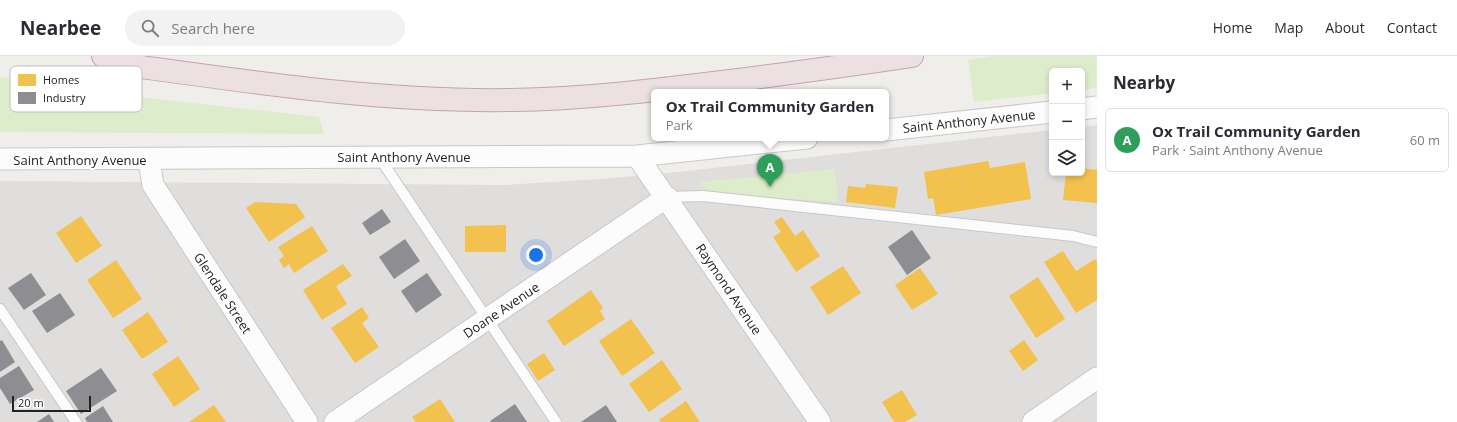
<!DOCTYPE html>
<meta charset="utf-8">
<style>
body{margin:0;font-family:"Open Sans",sans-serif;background:#f2f2f3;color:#2b2b33}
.controls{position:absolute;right:12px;top:12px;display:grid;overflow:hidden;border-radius:6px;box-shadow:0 2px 6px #0003}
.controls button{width:36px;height:36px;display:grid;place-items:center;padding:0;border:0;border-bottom:1px solid #e1e1e2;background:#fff;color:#2b2b33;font:20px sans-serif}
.scale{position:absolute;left:12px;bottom:10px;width:79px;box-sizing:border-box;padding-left:4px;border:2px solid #222;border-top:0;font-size:11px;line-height:14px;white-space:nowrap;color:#222;-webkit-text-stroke:3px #fff;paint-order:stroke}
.you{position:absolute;left:536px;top:199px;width:14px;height:14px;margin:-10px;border:3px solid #fff;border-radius:50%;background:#1a73e8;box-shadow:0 0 0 6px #1a73e833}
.badge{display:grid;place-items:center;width:26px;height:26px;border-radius:50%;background:#0f766e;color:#fff;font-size:13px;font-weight:700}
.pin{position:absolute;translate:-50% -33px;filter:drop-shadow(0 1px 2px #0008)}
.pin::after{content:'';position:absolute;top:21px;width:14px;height:12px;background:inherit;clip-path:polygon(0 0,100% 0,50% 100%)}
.popup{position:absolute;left:651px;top:33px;width:238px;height:52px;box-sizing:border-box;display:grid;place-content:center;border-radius:6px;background:#fff;filter:drop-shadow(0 1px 3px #0005);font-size:13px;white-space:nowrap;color:#7c7c81}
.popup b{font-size:15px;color:#2b2b33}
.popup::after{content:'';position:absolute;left:50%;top:100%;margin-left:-8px;border:8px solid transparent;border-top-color:#fff}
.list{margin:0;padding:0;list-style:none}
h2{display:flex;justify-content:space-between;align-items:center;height:52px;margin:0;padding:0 16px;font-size:17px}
h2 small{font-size:13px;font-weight:400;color:#7c7c81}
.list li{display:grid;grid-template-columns:26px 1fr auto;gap:12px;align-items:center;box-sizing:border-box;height:64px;margin:0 8px 8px;padding:0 8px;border:1px solid #e1e1e2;border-radius:6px}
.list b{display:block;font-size:15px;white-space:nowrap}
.list p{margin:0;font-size:13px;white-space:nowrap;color:#7c7c81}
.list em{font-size:13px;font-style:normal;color:#7c7c81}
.icon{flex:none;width:22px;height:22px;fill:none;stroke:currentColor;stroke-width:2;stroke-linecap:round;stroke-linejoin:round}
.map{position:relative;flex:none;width:1097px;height:366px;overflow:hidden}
header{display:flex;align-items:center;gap:24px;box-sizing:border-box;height:56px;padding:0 20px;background:#fff;border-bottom:1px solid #e1e1e2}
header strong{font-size:19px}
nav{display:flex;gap:22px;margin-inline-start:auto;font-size:14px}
.search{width:280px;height:36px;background:#f2f2f3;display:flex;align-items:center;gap:10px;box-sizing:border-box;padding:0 14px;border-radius:22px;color:#7c7c81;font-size:15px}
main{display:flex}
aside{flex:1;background:#fff}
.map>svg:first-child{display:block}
.residential{fill:#dfdedc}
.grass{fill:#ddeccb}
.homes{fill:#f2c14e}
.industry{fill:#8d8d92}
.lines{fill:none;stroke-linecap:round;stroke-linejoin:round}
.service-casing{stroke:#c9c8c7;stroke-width:12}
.minor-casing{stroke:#c9c8c7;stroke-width:23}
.motorway-casing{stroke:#c5a2ac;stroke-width:24}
.service{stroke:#fdfcfc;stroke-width:10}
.minor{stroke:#fdfcfc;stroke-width:21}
.motorway{stroke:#ece0e2;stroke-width:22}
.labels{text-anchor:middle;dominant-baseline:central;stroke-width:4;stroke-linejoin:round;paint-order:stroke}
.street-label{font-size:13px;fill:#222;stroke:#fff}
.key{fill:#fff;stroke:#bdbdbd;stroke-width:1}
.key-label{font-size:11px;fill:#222}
</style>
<header>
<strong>Nearbee</strong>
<div class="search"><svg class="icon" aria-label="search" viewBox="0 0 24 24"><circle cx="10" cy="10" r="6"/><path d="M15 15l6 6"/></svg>Search here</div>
<nav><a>Home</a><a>Map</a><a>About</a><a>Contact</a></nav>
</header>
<main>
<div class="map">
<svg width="1097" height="366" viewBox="0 0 1097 366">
<rect width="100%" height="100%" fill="#f0eeeb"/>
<path class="residential" d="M1097,69V366H0V125L505,129L600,123L678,116L1052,74V117H1082V71Z"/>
<path class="grass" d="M993,0H1097V32L1082,34V15H1052V37L974,46L968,4Z
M0,21L120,39L319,61L324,78L0,76Z
M835,113L838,146L709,137L699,126Z"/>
<path class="homes" d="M988,105L990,112L1025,106L1031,143L936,159L933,142L928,143L924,116Z
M1082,112L1097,114V147L1063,144L1066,117H1082Z
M866,128L898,131L895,152L846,146L848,130L865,132Z
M255,146L296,148L305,161L269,186L246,152Z
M81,160L102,190L76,207L56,177Z
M782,161L795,180L803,174L820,200L796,216L773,181L781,176L774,166Z
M506,169V196H465V170Z
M312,170L328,195L294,217L289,208L284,212L279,204L284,200L278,191Z
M1063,195L1076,215L1095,203L1097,206V244L1076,257L1044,206Z
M116,204L142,243L113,262L87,224Z
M343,208L352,220L336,230L347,248L322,264L303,234Z
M843,210L861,237L828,259L810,231Z
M920,212L938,238L912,254L895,229Z
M1038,221L1065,263L1036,282L1009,240Z
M591,234L603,252L600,255L605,263L564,290L547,265Z
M362,251L369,262L362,267L379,291L355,307L331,272Z
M148,256L168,286L142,303L122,274Z
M631,263L655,297L622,320L599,285Z
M1024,284L1038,304L1023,315L1009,295Z
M544,297L555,314L538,325L527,308Z
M178,300L200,333L174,351L152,318Z
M662,304L682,333L649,356L629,328Z
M902,334L917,359L905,366H894L882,346Z
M440,343L455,366H416L412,361Z
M686,345L700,366H660L659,364Z
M214,349L226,366H189Z"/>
<path class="industry" d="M382,153L391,166L370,179L362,167Z
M912,174L931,202L907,219L888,191Z
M405,183L420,205L394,223L379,201Z
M31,217L46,239L24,254L8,232Z
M427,217L442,239L416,257L401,235Z
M60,237L75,259L47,277L32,255Z
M2,284L15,306L0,316V285Z
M19,310L34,334L10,348L0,332V322Z
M101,312L117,335L81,358L66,335Z
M515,348L527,366H491L490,365Z
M606,349L617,366H581Z
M103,350L113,366H87L85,362Z
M49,358L54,366H37Z"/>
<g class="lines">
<defs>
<path id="service" d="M379,101L556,366
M667,141L703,140L1073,180L1097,186
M0,253L76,366"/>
<path id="minor" d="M1082,53L1097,51
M886,74L1052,56
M637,100L820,366
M0,103L637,100L807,82
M149,104L153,129L307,366
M335,366L667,141
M1033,366L1097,322"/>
<path id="motorway" d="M103,0L120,8C250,26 379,46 511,44C592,43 673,32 754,22C807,15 860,8 912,0"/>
</defs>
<use href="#service" class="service-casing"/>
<use href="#minor" class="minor-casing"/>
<use href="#motorway" class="motorway-casing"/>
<use href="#service" class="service"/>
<use href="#minor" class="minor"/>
<use href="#motorway" class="motorway"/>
</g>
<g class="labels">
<g class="street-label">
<text transform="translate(969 65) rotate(-6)">Saint Anthony Avenue</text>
<text x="404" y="101">Saint Anthony Avenue</text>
<text x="80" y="104">Saint Anthony Avenue</text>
<text transform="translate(729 233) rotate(56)">Raymond Avenue</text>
<text transform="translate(223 237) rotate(57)">Glendale Street</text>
<text transform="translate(501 254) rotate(-34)">Doane Avenue</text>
</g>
</g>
<rect x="10" y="10" width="132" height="46" rx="6" class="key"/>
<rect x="18" y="18" width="18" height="12" fill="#f2c14e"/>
<rect x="18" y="36" width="18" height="12" fill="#8d8d92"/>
<g class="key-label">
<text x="43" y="28">Homes</text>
<text x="43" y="46">Industry</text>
</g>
</svg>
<div class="controls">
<button>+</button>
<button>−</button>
<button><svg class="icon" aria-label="layers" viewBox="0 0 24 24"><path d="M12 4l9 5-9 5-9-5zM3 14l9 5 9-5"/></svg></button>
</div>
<div class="scale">20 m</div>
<div class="you"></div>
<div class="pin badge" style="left:770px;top:131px;background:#2e9e5b">A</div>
<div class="popup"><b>Ox Trail Community Garden</b>Park</div>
</div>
<aside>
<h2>Nearby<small></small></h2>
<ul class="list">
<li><span class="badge" style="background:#2e9e5b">A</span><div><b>Ox Trail Community Garden</b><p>Park · Saint Anthony Avenue</p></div><em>60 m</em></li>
</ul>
</aside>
</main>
